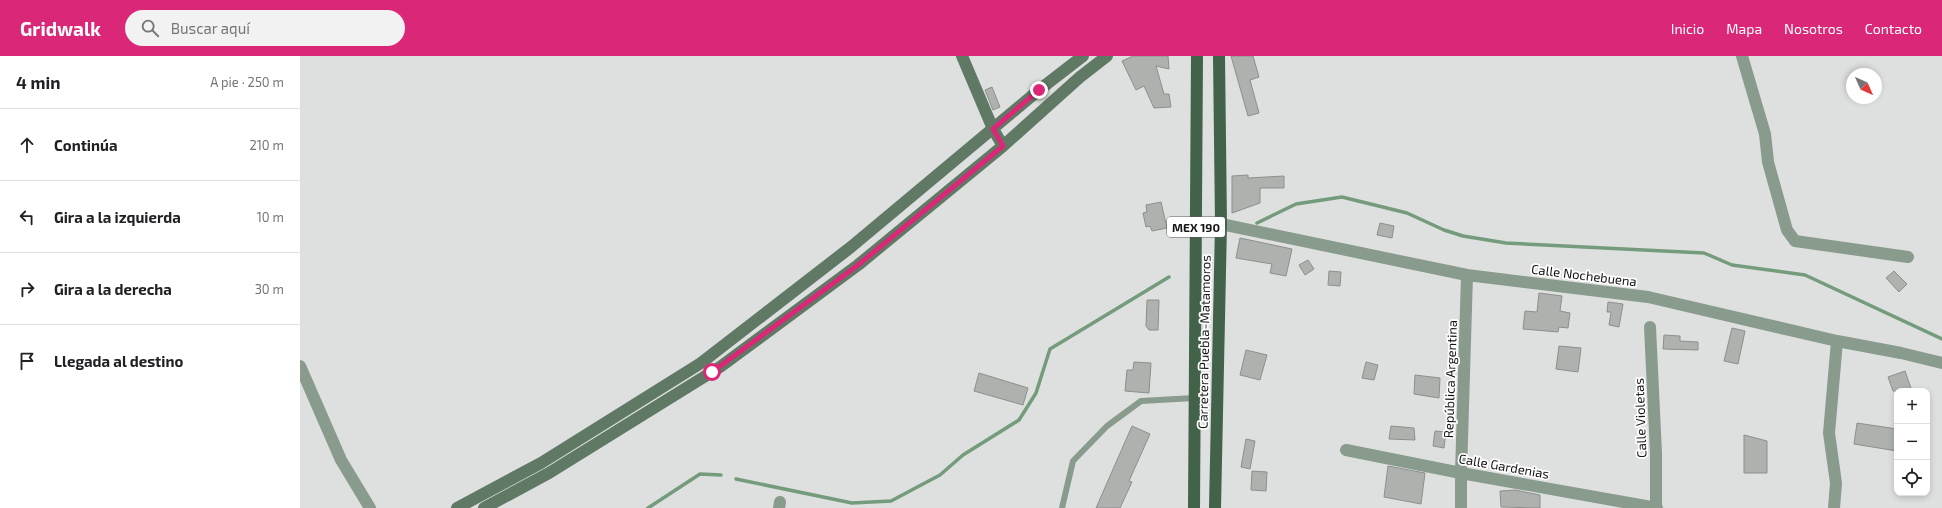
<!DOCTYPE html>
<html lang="es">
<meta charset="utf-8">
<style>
body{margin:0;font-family:"Exo 2",sans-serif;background:#f2f2f2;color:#202124}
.controls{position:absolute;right:12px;bottom:12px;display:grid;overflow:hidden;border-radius:8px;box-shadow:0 2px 6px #0003}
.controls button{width:36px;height:36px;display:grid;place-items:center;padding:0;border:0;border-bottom:1px solid #e0e0e0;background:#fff;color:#202124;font:20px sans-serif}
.compass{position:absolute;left:1546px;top:12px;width:36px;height:36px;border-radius:50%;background:#fff;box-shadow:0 2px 6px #0003;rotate:135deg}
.stop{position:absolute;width:12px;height:12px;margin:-9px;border:3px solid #db2777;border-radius:50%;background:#fff}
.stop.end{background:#db2777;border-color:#fff;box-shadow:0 1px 4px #0008}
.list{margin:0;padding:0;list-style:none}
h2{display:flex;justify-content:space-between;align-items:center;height:52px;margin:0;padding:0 16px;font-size:17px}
h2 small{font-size:13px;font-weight:400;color:#757577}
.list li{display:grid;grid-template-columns:26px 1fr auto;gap:12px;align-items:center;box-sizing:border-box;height:72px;padding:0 16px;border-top:1px solid #e0e0e0}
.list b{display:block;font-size:15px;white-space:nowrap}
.list em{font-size:13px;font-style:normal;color:#757577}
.icon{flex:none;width:22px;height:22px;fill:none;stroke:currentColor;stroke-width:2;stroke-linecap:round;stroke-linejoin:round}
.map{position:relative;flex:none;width:1642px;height:452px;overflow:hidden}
header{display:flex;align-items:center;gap:24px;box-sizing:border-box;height:56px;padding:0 20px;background:#db2777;color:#fff}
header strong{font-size:19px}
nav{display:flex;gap:22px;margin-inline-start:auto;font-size:14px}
.search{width:280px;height:36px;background:#f2f2f2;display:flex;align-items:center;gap:10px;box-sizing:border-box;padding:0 14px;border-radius:22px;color:#757577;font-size:15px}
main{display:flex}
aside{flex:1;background:#fff}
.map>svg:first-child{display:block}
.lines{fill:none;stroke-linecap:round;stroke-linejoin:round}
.stream{stroke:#749b7c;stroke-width:3.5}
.building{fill:#aeb2af;stroke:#8c8f8c}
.lane{stroke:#899b8d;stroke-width:6}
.street{stroke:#899b8d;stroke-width:12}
.secondary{stroke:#607965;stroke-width:12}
.primary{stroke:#42624a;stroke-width:12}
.route{stroke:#db2777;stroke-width:5}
.labels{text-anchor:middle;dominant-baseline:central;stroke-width:3.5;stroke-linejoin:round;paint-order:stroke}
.shield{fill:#fff;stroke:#5a5a5a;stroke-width:1}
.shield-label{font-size:12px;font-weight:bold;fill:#131413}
.street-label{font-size:13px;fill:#131413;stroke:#fff}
</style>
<header>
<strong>Gridwalk</strong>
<div class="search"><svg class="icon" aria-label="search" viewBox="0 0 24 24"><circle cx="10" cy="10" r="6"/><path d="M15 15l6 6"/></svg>Buscar aquí</div>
<nav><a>Inicio</a><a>Mapa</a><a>Nosotros</a><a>Contacto</a></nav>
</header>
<main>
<aside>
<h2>4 min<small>A pie · 250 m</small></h2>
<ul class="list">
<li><svg class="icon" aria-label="ahead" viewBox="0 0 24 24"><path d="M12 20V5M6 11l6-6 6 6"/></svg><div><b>Continúa</b></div><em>210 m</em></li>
<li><svg class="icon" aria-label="left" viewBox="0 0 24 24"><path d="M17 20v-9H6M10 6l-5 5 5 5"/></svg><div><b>Gira a la izquierda</b></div><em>10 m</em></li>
<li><svg class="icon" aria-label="right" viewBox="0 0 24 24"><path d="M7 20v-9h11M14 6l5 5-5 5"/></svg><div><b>Gira a la derecha</b></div><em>30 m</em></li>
<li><svg class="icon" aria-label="arrive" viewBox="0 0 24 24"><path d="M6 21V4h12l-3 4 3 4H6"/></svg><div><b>Llegada al destino</b></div></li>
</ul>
</aside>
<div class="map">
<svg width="1642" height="452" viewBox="0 0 1642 452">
<rect width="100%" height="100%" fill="#dde0de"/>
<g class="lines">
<path class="stream" d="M957,167L996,148L1042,141L1107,157L1144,174L1163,180L1206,187L1404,197L1432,209L1505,219L1642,283
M436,423L552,447L591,445L640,419L663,399L719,364L736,337L750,293L869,221
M348,452L400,418L421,419"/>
</g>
<path class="building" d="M833,0H868L869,13L856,10L864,38H869L871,51L854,52L844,30L836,34L822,5Z
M931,0H953L959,21L950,24L959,57L948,60Z
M692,31L700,51L693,54L685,34Z
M948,119V122L984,120V132H960V147L932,157V120Z
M861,146L867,172L852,175L850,170L846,171L843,157L847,156L846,149Z
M1080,167L1094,170L1092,182L1077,179Z
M940,182L992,193L986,220L970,217L972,208L936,202Z
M1008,204L1014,213L1005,219L999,209Z
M1029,215L1041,216L1040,230L1028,229Z
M1594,215L1607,228L1599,236L1586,222Z
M1239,237L1262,240L1260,255L1270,257L1268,272L1259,271L1258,276L1223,273L1225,255L1237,256Z
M847,244H859L858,274H849L846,270Z
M1308,246L1323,248L1319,271L1309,269L1311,256H1307Z
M1432,272L1445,275L1438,308L1424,305Z
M1364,279L1380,280V285L1398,286V294L1363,293Z
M1259,290L1281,292L1278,316L1256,313Z
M946,294L967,299L960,324L940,319Z
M834,306L851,307L849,337L825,335L827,314H833Z
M1066,306L1078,309L1074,324L1062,322Z
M1605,315L1612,335H1593L1588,321Z
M679,317L728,332L723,349L674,335Z
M1115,319L1140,322L1139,342L1114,338Z
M1557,367L1597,373V395L1554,388Z
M832,370L850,378L829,425L832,426L820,452H796Z
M1091,370L1114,372L1115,384L1089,383Z
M1135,375L1146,376L1144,392L1133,390Z
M1444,379L1467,385V417H1444Z
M946,383L955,385L950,413L941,411Z
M1088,410L1125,417L1121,448L1084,441Z
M952,415L967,416L966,435L951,434Z
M1215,434L1240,439V452L1201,451L1200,435Z"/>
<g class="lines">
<path class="lane" d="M762,452L773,405L807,370L841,345L894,342"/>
<path class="street" d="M1442,0L1465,78L1468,106L1487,174L1495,185L1608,201
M921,168L1167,219L1348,241L1537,285L1601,297L1642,307
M1350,271L1356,397V452
M0,310L41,404L70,452
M1046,394L1161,417L1357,452
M479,452L480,446
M1161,452V417L1167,219
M1534,452L1536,427L1529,377L1537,285"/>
<path class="secondary" d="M662,0L693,73L703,90
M157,452L241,407L401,307L551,191L739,34L783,0
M184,452L249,417L420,311L558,209L703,90L780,21L807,0"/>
<path class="primary" d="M894,452L897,0
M915,452L921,168L919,0"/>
</g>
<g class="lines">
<path class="route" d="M412,316L558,209L703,90L693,73L739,34"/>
</g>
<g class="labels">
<rect class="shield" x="867" y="161" width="58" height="20" rx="3"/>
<g class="shield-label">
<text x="896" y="171">MEX 190</text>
</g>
<g class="street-label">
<text transform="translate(1284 219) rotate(7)">Calle Nochebuena</text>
<text transform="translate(904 286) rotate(-89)">Carretera Puebla-Matamoros</text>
<text transform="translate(1150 323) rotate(-88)">República Argentina</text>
<text transform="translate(1340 362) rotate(-92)">Calle Violetas</text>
<text transform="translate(1204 410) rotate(10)">Calle Gardenias</text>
</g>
</g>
</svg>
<div class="controls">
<button>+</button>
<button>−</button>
<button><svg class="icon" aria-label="locate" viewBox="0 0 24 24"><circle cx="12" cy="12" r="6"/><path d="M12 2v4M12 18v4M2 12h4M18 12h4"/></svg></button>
</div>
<svg class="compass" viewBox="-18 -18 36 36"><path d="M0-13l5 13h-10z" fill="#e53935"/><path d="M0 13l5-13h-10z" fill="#757577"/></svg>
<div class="stop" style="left:412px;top:316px"></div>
<div class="stop end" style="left:739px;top:34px"></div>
</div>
</main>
